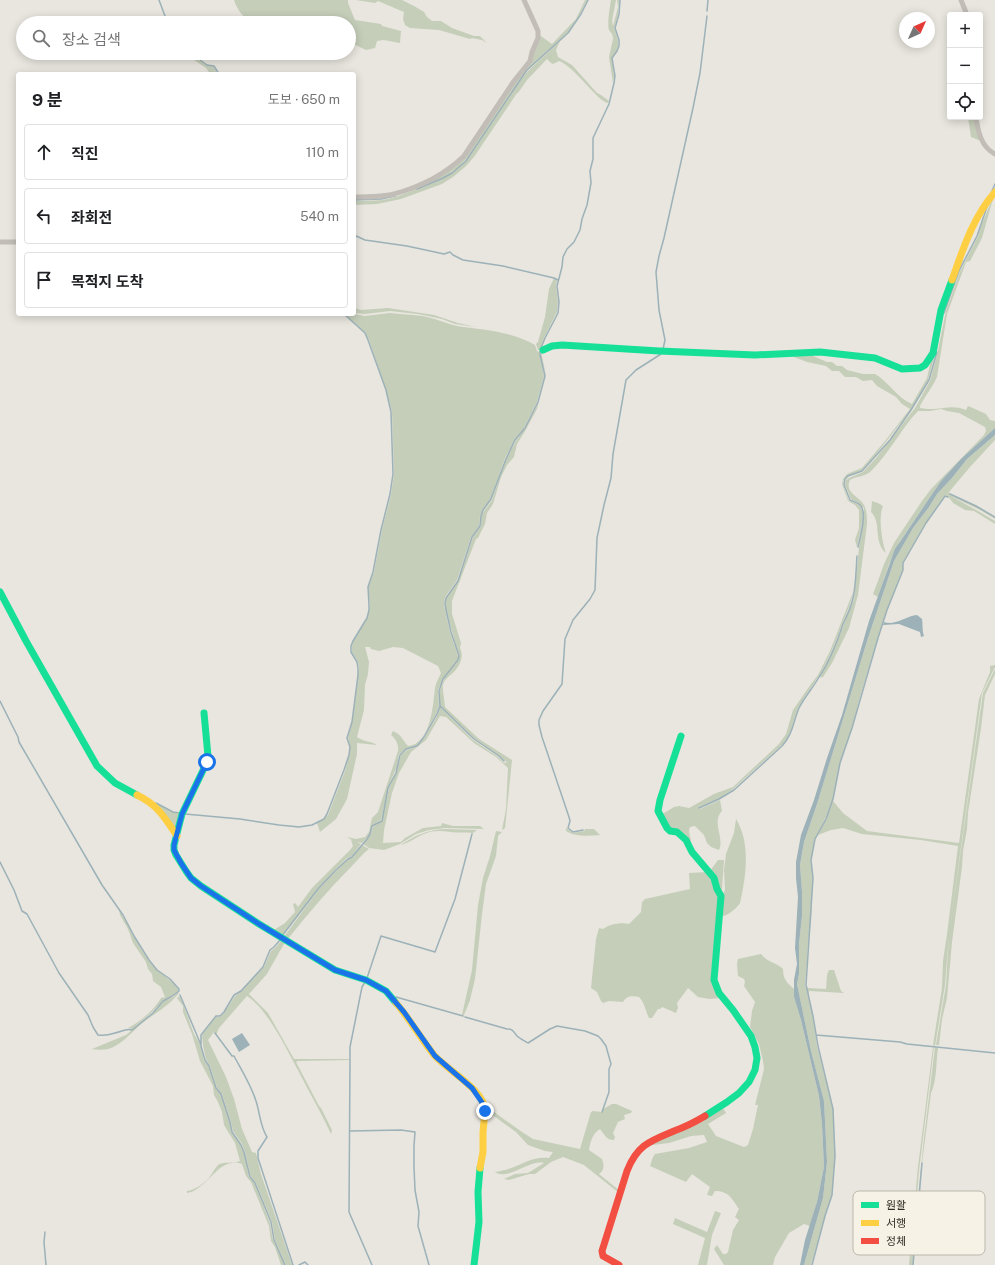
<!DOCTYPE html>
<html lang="ko">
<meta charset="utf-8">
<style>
body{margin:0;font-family:"Public Sans","Noto Sans KR",sans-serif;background:#f6f6f6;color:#202124}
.controls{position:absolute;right:12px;top:12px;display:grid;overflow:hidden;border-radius:4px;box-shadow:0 2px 10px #0003}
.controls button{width:36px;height:36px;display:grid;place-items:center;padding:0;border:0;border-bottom:1px solid #e0e0e0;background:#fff;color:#202124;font:20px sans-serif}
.compass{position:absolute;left:899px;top:12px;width:36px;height:36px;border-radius:50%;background:#fff;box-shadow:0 2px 10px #0003;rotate:45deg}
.stop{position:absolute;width:12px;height:12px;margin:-9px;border:3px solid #1a73e8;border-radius:50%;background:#fff}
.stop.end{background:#1a73e8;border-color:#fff;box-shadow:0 1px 4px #0008}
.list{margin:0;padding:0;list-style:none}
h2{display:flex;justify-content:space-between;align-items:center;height:52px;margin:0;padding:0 16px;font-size:17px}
h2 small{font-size:13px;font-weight:400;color:#757577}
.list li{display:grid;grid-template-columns:26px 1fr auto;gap:12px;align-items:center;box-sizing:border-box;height:56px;margin:0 8px 8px;padding:0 8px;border:1px solid #e0e0e0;border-radius:4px}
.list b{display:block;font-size:15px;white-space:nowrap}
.list em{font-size:13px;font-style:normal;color:#757577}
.icon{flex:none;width:22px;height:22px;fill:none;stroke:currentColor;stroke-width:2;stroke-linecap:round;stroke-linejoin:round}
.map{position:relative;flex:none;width:995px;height:1265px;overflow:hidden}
.search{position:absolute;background:#fff;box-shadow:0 2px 10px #0003;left:16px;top:16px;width:340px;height:44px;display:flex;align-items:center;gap:10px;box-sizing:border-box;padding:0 14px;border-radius:22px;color:#757577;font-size:15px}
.panel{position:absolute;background:#fff;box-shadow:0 2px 10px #0003;left:16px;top:72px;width:340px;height:244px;border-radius:4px}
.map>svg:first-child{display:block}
.green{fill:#c5ceb9}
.water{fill:#9cb1b8}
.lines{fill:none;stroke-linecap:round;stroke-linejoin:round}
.stream{stroke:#9cb1b8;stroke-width:1.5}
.street{stroke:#c2beb7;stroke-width:5}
.fast{stroke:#16e098;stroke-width:7}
.slow{stroke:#ffcf43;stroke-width:7}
.jam{stroke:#f24e42;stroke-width:7}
.route{stroke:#1a73e8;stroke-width:5}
.key{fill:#f6f2e5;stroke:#bbb7ac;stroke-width:1}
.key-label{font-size:11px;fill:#312d26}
</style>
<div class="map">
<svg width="995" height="1265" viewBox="0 0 995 1265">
<rect width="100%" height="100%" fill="#e8e6de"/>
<path class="green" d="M234,0H348V3L355,20L381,24L382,26L401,31L400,43L384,40L377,41L375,48L366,50L349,42V23H250C243,16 237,10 234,0Z
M356,0H402L414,6L424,12L427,17L432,21H441L452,28L474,36H480L487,43L482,40L472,38L470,39L439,30L410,28L405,25L403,19L404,12L378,1L375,3Z
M585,0H587L580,14L568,32L527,70L513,89L471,154L459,167L443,178L420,187L389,197L371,200H354V198L393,195L455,166L526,66L538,34L552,44L576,19Z
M611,0H616L612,21L613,26L618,7L617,0H619L618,14L614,28L618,40V46L617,51L612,57L614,76L613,83L609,57L613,39C613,34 611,33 609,30C607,24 610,6 611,0Z
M560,41L556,50L558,57L572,65L597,93L601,95L609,101L608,103C598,102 574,66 559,61L553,64L551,63L547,59L527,80L518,93H517L474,157L465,167L453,177L442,184L401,199L377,204L354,205V201C365,201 377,201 388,199C396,197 404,194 411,191C434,183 456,175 471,155L514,89L528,71Z
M193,57L207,65L213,66L218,74H210L206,68L194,60Z
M968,117H975L981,141L971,137Z
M994,195L982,238L970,261L966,262L947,314L937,377C932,388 925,396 920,406V408C925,409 929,409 934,409C946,408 954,405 966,410L968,406L986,414L990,420L995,421V428L961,459L941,481L933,493L900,541L889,564L878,597L873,594L878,581L884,564L894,543L922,501L931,489L984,435L986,431L985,427L959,413L947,411L941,409L930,411H918C900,430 889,454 870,472C864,477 856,476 850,480C844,493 859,496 864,505C867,511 867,518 867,524L858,595L849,628L832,663L823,677L820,678L837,642L854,599L859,547L864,520V508L862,506L851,499L845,485L846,480L849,478L863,472L876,458L915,408L930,381L937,355L946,311L960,272L978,236L981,226Z
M960,259L963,260L944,311L935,355L928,380L913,407L874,457L862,470L848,476L844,479L843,485L849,501C853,502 859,504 861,507C865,515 859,538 857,547L855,540L859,528V510L855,505L848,501L842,484L843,479L847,474L862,468L885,441L910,409L902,404L896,397L877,386L872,380L863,381L856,377H845L839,371H832L826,366L807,362L789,355L806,353L827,362H832L837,366H842L847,370L863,374H875C889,382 897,398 912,404L927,378L941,316Z
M554,278L557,280L556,286L558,302L557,312L544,338L540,350H538L536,344L538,342L545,317L549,289Z
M388,308L434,315L458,323L476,327L455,324L442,319L418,314L390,311L365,314L354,313V308L361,310Z
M390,313C402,315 415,314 427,317C437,319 447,324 457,326C483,330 511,331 535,345L537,351L539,352L544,376L537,402L524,428L515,440L505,458L491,499L483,510L480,516L479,526L471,537L457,580L445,597L444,603L445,610L450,632L458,656V660L443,679L438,690L439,706L436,714L424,736L416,746L406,749L399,754L397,766L388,788L381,820L372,826L370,834L362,843L355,842L347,837L356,839L365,837L369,832L372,818L378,812L398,751C399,745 396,739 391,735L393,731C403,736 402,740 408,746C431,744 433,705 435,688C436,682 439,678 441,673L438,666L403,648L393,647L379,651L371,649L370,647H365L369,662L368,674L365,685L364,710L357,737C363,742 372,741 377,745L357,743V754L347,799L336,819L320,832L317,823L324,819L328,815L345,771L349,755L350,747L348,738L352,722L359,668L358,662L352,652V646L353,641L367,618L369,610L370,605L368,587L374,572L382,530L391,494L394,474L392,412L386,390L369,340L365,333L345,314H354L365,316Z
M541,351L546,376L537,409L524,433L517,444L514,457L507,465L501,477L493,504L487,513L485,524L478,538L476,539L452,601V614L461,643L460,648C462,652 462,656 461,660C457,674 445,676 443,685C442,689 445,702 445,707L479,739L512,760L505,828L502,830L506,809L508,768L496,757L474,743L446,717L440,716L426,740L411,752L399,773L392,793L384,830L383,843L401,842L405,838L423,828L441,826L442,823L453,826H480L484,829L445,828L429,830L416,834L400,844L384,850L369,848L363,844L371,834L373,827L382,821L389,788L396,773L401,755L407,750L417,747L425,737L436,718L440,707L473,740L498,757L504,763L507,762L474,738L440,706V691L444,679L459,660V656L446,610L445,603L446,598L458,581L473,537L481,526V516L484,511L492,500L506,459L516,441L525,428L539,402L546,376L540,355Z
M995,435V440L970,467L949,492L950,494L976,506L995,518V519L980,510L949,495L978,511L995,521V524L974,511L965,510L953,503L948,496L945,495L926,523L907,556L903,563V570L887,610L878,637L860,697L852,728L840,763L833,799L825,819L815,839L811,860L813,877L811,922L808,943L807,963L805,985L813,1016L817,1046L833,1109L835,1156L832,1195L825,1216L811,1265H804L823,1198L827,1162L824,1101L811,1051L797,984L799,974V944L802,916V892L800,865L804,842L817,804L868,638L894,561L913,528L929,507L937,494L952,478L967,459Z
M872,501L878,503L883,506C878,517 882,542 886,553C873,543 882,522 871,512Z
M853,592C851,604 846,615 841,627C835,643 828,662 818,677C812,687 805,695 800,705C793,717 793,731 785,742L733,789L719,799L699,807L700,809L720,800L722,811C711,822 725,839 719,850L711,847L707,843L704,835L695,826L690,827C687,833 693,839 690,846L669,827L661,815L674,807L679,806L689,808L714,794L733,787L779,744L786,734L793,710L811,684L818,675L830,651Z
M995,665V667L982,693L949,935L945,985L935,1046L933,1045L942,988L943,961L947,934L958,846L921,840L862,834L843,828L831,830L818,835L826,819L833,801L843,813L867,831L959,843L979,699L990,672V666Z
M995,669V674L985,695L981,728L968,813L967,829L963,851L962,867L952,942L947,998L942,1019L939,1045H936L946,985L949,935L980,714L983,693Z
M96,762L107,775L163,807L173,812L180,814L176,834L160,810L106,776Z
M736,819C751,843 746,877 740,903C737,908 727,917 721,916L723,894L725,890L724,870L726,854L734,833Z
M566,828L573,833L584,831L585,829H594L600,835C589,836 575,837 566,831Z
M445,829L477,830L473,833C466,832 458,833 451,832C442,831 433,830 424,834C416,837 409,843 401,845C415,835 428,830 445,829Z
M496,831L502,832L498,836L496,856L486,884L482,914L475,979L470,1000L464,1015H462L472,970L478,905L483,878L490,856Z
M351,840L361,844L352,856L347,858L335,870L318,889L281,937L274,930L285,923L295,912L293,904L295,903L298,907L312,888L350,850L353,846Z
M362,845L369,849C362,854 357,861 351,867C328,890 307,915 287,940L283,938L319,889L348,859L353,857Z
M718,860H724L722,889L721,892L710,871Z
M708,872L719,893L715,970L720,998L710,999L698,997L688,988L677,1003L678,1008L676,1013L662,1007L660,1009H658L652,1018H649C645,1010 645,1003 639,997C633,996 627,995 623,1002L609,1001L603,1003L601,1001L597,992L591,988L596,939L599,928L603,929C610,924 621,922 629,924L641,912L642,902L645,899L690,889L689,873Z
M119,910C130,926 137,945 149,961C157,972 170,978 178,989V991L171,997L163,1000L152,1012L132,1029L128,1028C139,1023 155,1009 161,998L165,997L161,987L153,981L152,974L148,969L146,962L133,943L128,929L120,915Z
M282,940L285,942L267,974L249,994L268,1013L294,1059H349V1060L298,1061L296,1062L319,1106L321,1108L332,1130L331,1134C322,1114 310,1094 300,1074C288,1052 268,1009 247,996L219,1028L216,1035L214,1032L208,1040L226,1077L234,1099L242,1129L252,1152L256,1153L261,1174L292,1265H286L275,1240L272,1222L256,1183L251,1177L245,1152L242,1144L233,1131L231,1122L222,1094L217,1088L210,1066L206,1059L203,1046L202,1035L216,1017H220L224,1013L235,996L241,991L248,983L264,967L271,951L275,948Z
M761,954C768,963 776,962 783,969C783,979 787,983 794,989V997L801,1020L819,1096L822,1124L824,1167L817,1202L810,1226L804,1224L789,1233L775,1257L773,1265H724L714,1249L717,1245L723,1254H726L728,1252L733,1230L739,1220L735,1217L739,1209C732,1199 729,1191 715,1191L712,1196L707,1195L710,1187L692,1174L686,1182L650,1166L653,1157L655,1154L689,1148L707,1142L704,1135L691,1136L669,1143L644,1146L723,1108L726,1113L708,1124L716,1136L744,1147L748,1145L753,1129L758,1105H755L764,1069L763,1061L759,1044L750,1027L752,1011L755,1002L744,986L745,982L744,979L738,976L737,964L738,959Z
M829,970H834L841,991L844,993L809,991V996L806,986L808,988L826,989C827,984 826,974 829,970Z
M178,992L179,993C168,1007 153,1014 140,1025C131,1033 120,1046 108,1049C103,1050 97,1050 92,1049L126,1035L153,1013L164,1001L172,998Z
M179,996L182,1001L194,1034L201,1046L204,1060L209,1067L216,1089L221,1094L230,1122L231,1132L241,1145L244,1153L249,1177L255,1184L270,1223L273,1240L285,1265H281L275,1247L271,1241L269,1226L251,1182L246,1176L242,1164C239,1163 235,1162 232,1163C216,1164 204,1191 187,1193V1191C195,1190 203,1184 209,1178C212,1174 214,1169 218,1165C224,1161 234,1164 240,1161L235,1143L224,1125L222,1112L218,1102L214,1095L213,1086L200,1061L192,1034L183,1012V1006L177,998Z
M933,1047H934L919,1171L911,1265H909L918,1167Z
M935,1047L938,1048C936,1061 937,1081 931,1093L922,1163L913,1265H911L924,1138Z
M612,1104H616L632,1111L631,1113L624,1115L625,1119L618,1122L613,1133L615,1137L614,1140C606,1140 605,1135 600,1129C593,1133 590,1142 589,1150L602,1159C604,1165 605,1170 599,1174L620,1191L619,1193L584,1165L563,1157L551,1162L535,1174H529L509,1180L504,1179L515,1174L528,1173L544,1163C530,1159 508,1181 495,1172C500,1171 506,1170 511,1168C524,1163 535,1156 549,1158L553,1152L545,1151L528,1145L516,1132L487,1111V1107L522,1132L533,1139L580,1149L591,1112L593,1111L602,1112L603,1109Z
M715,1211L721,1213L712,1235L707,1265H698L705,1238L673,1224L675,1218L707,1232Z"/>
<path class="water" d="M995,428V435L967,459L952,478L937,494L929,507L913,528L894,561L868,638L817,804L804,842L800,865L802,892V916L799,944V974L797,984L811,1051L824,1101L827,1162L823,1198L804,1265H800L805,1240L817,1202L824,1167L822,1124L819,1096L801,1020L794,997V980L797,964L795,948L798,897L796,878V862L801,835L814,800L827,758L842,715L869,621L895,549L941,481L961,459Z
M917,615L922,619C923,625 922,631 924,636L921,637L920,632L899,624L883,625L884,622C895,626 906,616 917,615Z
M242,1033L250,1045L239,1052L232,1039Z"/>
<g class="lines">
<path class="stream" d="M159,0L165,16L171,23
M707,11L708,0
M190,53L207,65L214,66L219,74
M417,189L443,178L452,173L466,161L514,89L527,70L568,33L581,14L588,0
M992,191L995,184
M354,200L381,199L395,196
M354,235L365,240L407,246L444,254L450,252L453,255L463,260L503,266L554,278L558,280
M944,313L959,271L977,236L988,204
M541,348L545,338L558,313L559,302L557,286L562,267L563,257L567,249L574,242L580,230L582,219L587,205L591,183L590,171L593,159V138L609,104L614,83L615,76L612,58L617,51L619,46V40L615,28L619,14L620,0
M663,349L665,340L659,310L656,272L659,256L664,238L693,108L700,73L707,16
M950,494L976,506L995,517
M858,547C860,538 867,514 861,506C859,503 854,502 850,500L844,485L845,479L848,476L862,471L890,440L911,410L929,380L937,352
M0,701L18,737L19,742L102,885L123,915L134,936L149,960L157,970L170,979L179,989V991L171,997L163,1001L153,1013L132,1030C126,1028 121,1032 115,1033C109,1035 104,1036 98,1035L93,1027L88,1015L59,973L27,914L22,911L14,890L0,862
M440,706L474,739L499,756L504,761
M156,803L173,812L180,813
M699,808L719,799L734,790L782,746C793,734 793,722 799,708C805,696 813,688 819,677C830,661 837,642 843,624C847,616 851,607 853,598C856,585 856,570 857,556
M185,814L240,819L279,825L299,827L312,825L324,819L327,814L344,770L349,755L350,747L347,738L352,722L358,675V668L357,662L351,652V646L353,641L367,618L369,610V605L368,587L373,572L381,530L390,494L393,474L391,412L386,390L368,340L365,333L344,314
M583,830L573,832L568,828L570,821L569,817L542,737L539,725V720L543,711L562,684L565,639L573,620L590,599L595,590L597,538L604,505L611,478L613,454L626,380L636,370L661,354
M282,936L318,889L336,870L348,859L352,857L367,839L370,834L372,826L382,821L388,788L396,773L400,755L406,749L417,746L424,737L437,714L440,706L439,691L443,679L458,660L459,656L451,632L446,610L445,603L446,598L458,581L472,537L480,526L481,516L483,510L491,499L506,459L515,440L525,428L538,402L545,376L540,355V351
M280,940L274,947L270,950L263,967L241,991L234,995L224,1012L220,1016H216L201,1035V1046L205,1060L209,1066L216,1088L221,1094L230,1122L232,1132L241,1145L244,1152L250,1177L255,1183L271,1222L274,1240L285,1265
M367,978L381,936L435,952L455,899L472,834
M365,982L362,987L350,1047V1061L349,1212L372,1265
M180,995L201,1045
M396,997L463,1016
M465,1017L507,1029C513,1029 513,1031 517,1036C519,1038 525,1041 528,1043L550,1029L557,1026L585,1031L598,1036L601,1039L606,1046L611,1064L609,1069V1092L602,1112
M215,1033L232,1056H234C242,1071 251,1085 256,1101C260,1113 260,1126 267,1137L258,1151V1158L293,1265
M816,1035L900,1042L907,1044L995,1053
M350,1131L401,1130L415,1132L414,1146V1167L415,1190L419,1212L418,1226L429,1265
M45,1232L44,1242L46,1265
M299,1265L305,1262L308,1265
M812,1265L825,1216L832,1195L835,1156L833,1109L818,1046L813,1016L806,985L813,878L811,860L815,839L826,819L833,799L840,763L852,728L878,638L887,610L903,570V563L926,523L943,499L945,496L948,497
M913,1265L922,1163"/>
<path class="street" d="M961,0L967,15
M976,117C978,131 981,147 995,154
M354,197C367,197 382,197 394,194C420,187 444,175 464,156L514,81L530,61L532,52L538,38V31L524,0
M0,242H18"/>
<path class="fast" d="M543,350L552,346L562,345L659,351L755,355L820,352L875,358L902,369L920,368L925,365L933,353L941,310L952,280
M0,592L26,641L97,766L115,783L137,795
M204,713L208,756L207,762L182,814L174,845V850L176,855L186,871L191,878L201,886L259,924L335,970L366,980L386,991L396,1003
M681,736L660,800L658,811L667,828L670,831L677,832L686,840L692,852L714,878L717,889L721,896L714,980L719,993L733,1010L751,1036L755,1047L757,1058L755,1070L749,1082L739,1093L727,1102L705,1116
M474,1265L479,1222L478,1192L480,1168"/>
<path class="slow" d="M952,280C963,249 973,217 995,192
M137,795C158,805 165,818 177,836
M396,1003C410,1019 421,1039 434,1055C447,1070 485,1090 485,1111L483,1132V1152L480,1168"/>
<path class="jam" d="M619,1265L603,1256L602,1251L627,1171C637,1145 650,1141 674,1131C685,1127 695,1122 705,1116"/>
</g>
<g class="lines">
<path class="route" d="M207,762L182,814L174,845V850L181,863L191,878L201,886L259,924L335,970L366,980L386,991L404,1012L435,1056L472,1088L483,1104L485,1111"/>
</g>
<rect x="853" y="1191" width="132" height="64" rx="6" class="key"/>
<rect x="861" y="1202" width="18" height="6" fill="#16e098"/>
<rect x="861" y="1220" width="18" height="6" fill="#ffcf43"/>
<rect x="861" y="1238" width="18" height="6" fill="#f24e42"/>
<g class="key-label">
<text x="886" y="1209">원활</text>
<text x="886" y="1227">서행</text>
<text x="886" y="1245">정체</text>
</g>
</svg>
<div class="controls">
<button>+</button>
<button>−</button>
<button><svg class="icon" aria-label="locate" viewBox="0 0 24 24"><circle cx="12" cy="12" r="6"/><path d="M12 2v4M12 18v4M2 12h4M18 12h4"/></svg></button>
</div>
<svg class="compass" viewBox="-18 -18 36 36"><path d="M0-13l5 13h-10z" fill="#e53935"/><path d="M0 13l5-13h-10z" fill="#757577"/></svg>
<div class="stop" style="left:207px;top:762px"></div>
<div class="stop end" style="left:485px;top:1111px"></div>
<div class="search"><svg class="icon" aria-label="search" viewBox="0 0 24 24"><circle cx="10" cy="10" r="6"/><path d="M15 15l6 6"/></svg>장소 검색</div>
<section class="panel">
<h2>9 분<small>도보 · 650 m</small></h2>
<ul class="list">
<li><svg class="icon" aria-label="ahead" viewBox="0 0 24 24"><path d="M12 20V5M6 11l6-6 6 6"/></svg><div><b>직진</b></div><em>110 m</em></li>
<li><svg class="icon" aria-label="left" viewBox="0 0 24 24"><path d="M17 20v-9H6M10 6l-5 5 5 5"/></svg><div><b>좌회전</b></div><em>540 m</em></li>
<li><svg class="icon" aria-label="arrive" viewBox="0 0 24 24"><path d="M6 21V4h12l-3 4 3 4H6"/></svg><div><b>목적지 도착</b></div></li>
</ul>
</section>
</div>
